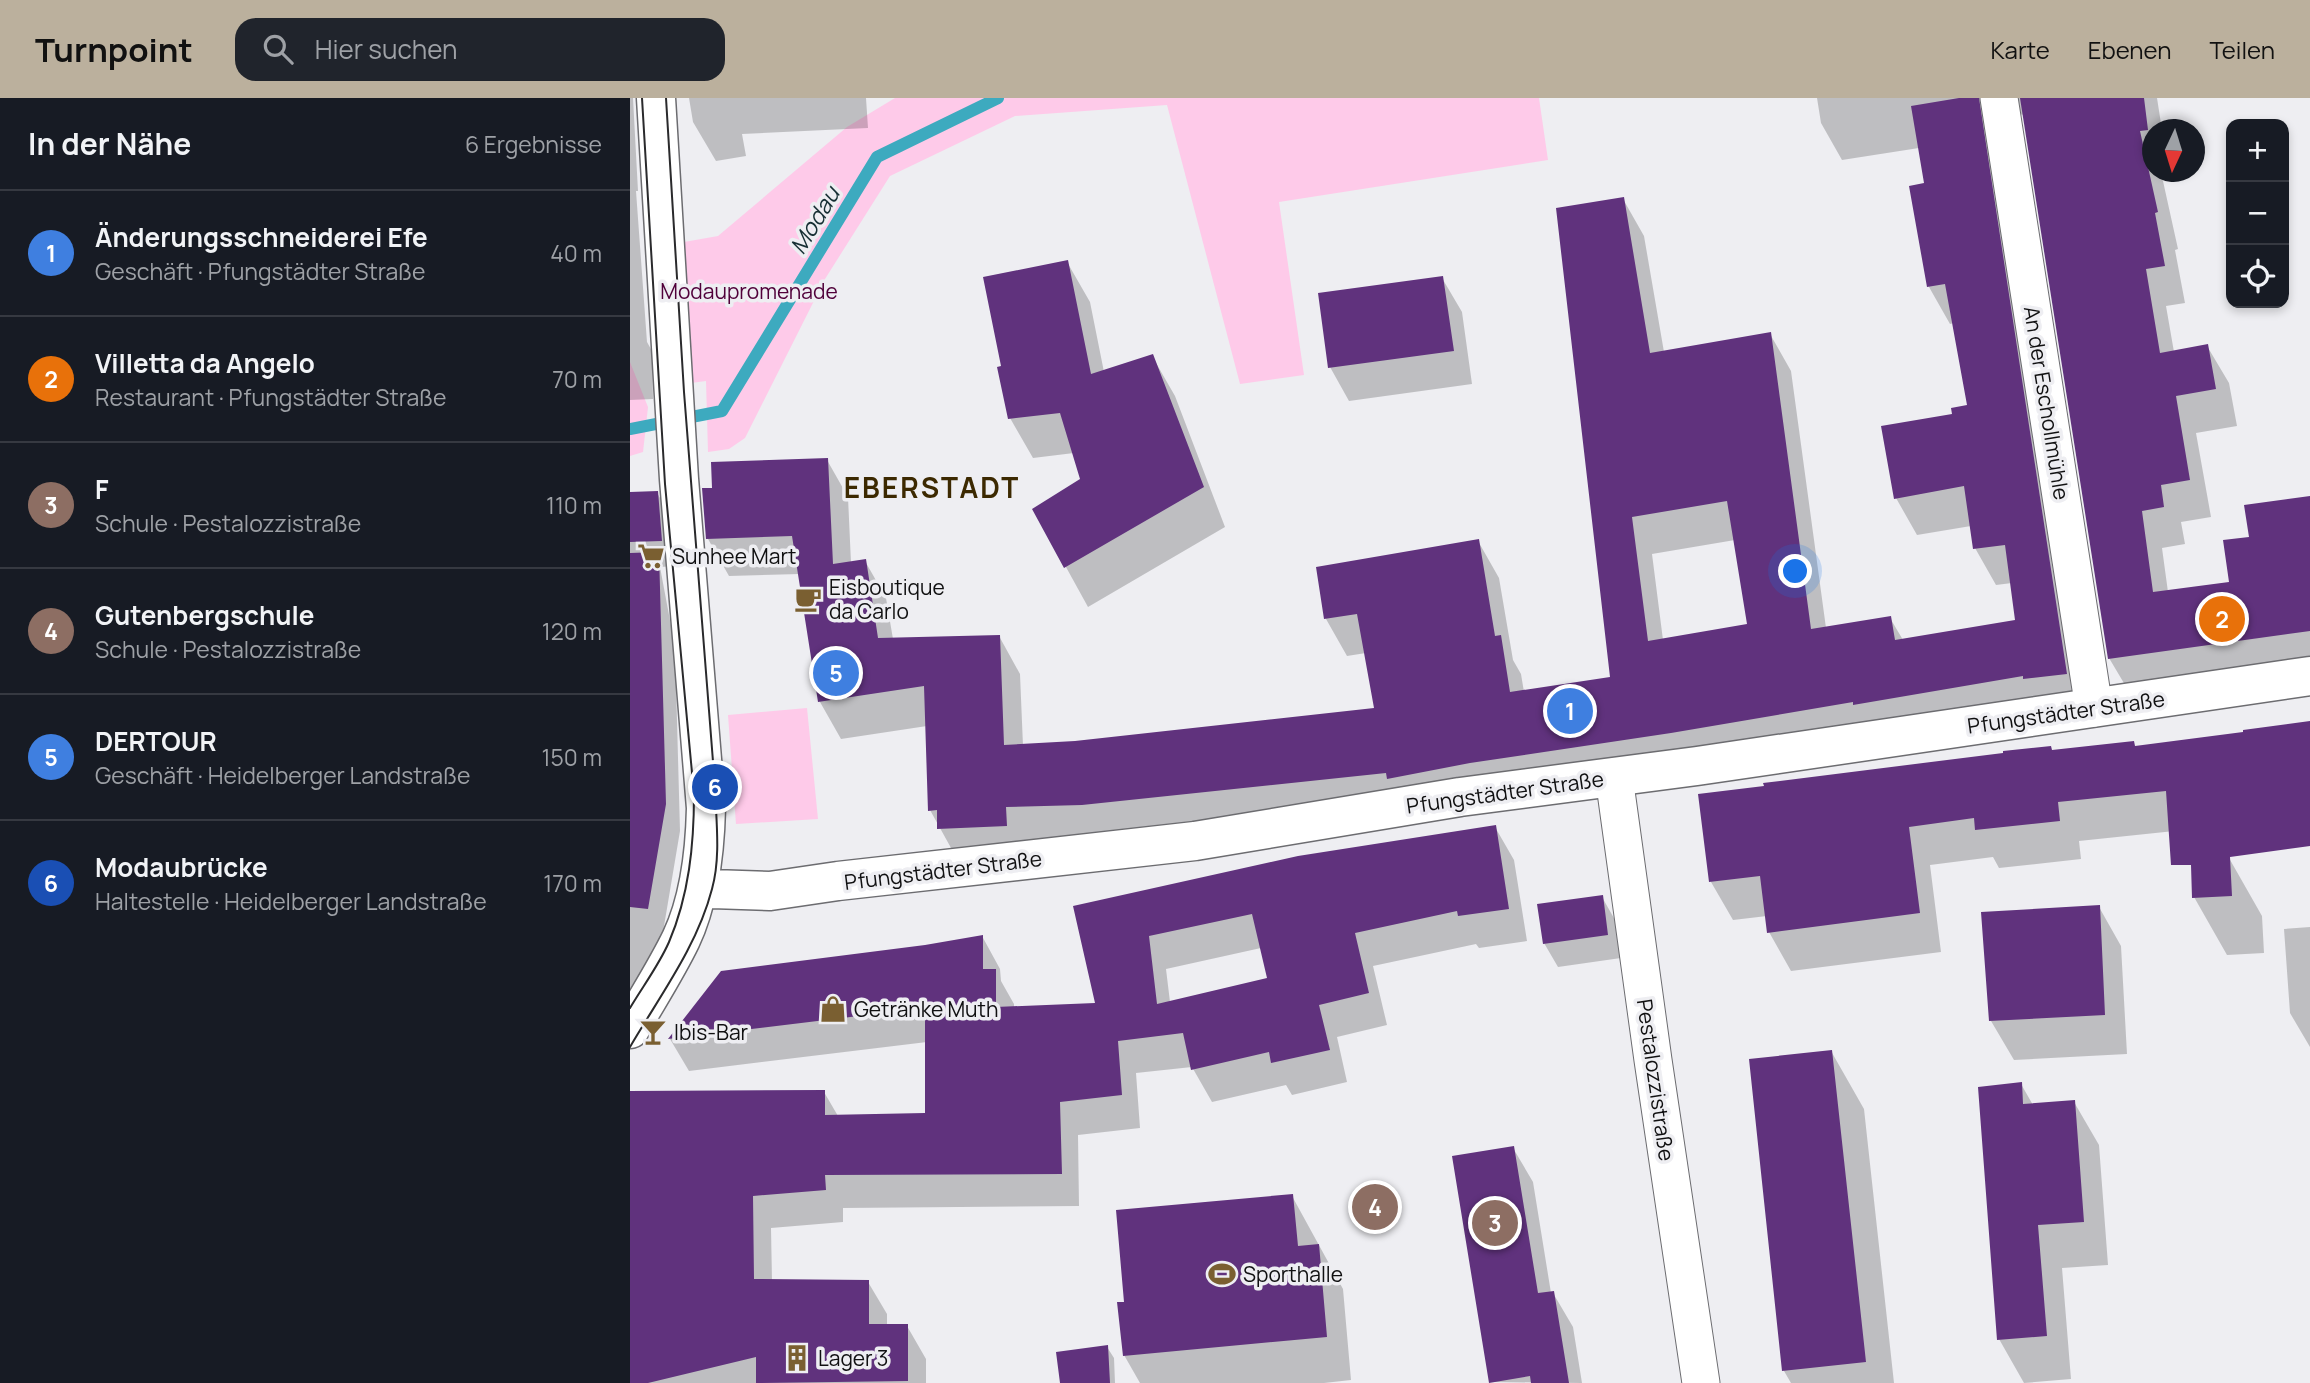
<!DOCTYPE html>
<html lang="de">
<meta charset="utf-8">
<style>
body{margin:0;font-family:Manrope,sans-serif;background:#20242c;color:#f1f3f6}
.controls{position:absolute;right:21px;top:21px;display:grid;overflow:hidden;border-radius:14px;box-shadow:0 4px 10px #0003}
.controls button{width:63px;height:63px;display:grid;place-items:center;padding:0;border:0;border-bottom:2px solid #363941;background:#171b24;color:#f1f3f6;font:35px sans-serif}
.compass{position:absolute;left:1512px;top:21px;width:63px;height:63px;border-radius:50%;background:#171b24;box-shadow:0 4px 10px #0003;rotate:184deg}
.you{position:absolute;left:1166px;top:474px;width:24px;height:24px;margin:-18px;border:5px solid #fff;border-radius:50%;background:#1a73e8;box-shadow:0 0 0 10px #1a73e833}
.badge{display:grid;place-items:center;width:46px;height:46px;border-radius:50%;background:#bbb09d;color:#fff;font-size:23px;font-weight:700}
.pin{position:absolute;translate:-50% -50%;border:4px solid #fff;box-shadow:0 2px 7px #0006}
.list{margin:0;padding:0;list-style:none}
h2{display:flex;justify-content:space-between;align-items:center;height:91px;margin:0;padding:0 28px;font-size:30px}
h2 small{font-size:23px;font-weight:400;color:#9ea1a6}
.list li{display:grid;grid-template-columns:46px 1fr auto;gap:21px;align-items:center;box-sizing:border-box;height:126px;padding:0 28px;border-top:2px solid #363941}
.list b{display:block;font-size:26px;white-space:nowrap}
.list p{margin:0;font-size:23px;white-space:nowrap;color:#9ea1a6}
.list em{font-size:23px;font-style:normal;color:#9ea1a6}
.icon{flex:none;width:38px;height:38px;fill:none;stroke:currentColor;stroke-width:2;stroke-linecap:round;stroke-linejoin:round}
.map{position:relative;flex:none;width:1680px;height:1285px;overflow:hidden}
header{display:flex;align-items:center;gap:42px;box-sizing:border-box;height:98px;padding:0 35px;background:#bbb09d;color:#111}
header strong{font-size:33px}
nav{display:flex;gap:38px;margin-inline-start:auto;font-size:24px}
.search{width:490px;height:63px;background:#20242c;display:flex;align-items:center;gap:18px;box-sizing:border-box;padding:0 24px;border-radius:21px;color:#9ea1a6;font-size:26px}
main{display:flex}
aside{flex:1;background:#171b24}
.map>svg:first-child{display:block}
.green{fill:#fecae9}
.shadow{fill:#0003;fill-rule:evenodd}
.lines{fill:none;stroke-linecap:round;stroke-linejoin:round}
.stream{stroke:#3daabf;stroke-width:12}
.building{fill:#60327d;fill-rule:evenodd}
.street-casing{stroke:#6c6c70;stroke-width:39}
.secondary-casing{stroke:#6c6c70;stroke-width:41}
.street{stroke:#fff;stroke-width:37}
.secondary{stroke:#fff;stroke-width:38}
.tram{stroke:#2a2a2c;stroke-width:2}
.labels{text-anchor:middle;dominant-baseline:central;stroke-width:7;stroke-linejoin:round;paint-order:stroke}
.park-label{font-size:21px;fill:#50003a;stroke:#eeeef2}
.street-label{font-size:21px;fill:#101011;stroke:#eeeef2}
.poi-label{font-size:21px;fill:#101011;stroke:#eeeef2;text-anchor:start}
.water-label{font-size:23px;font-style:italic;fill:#172f34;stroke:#eeeef2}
.district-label{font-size:28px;font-weight:bold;letter-spacing:2px;fill:#3c2901;stroke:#eeeef2}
</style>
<header>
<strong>Turnpoint</strong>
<div class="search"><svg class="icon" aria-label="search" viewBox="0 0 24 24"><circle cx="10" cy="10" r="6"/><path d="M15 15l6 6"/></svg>Hier suchen</div>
<nav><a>Karte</a><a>Ebenen</a><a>Teilen</a></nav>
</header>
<main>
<aside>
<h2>In der Nähe<small>6 Ergebnisse</small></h2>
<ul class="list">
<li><span class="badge" style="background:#3f7fe0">1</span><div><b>Änderungsschneiderei Efe</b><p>Geschäft · Pfungstädter Straße</p></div><em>40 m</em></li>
<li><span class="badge" style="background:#e8710a">2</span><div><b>Villetta da Angelo</b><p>Restaurant · Pfungstädter Straße</p></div><em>70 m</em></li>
<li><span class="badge" style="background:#8d6e63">3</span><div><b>F</b><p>Schule · Pestalozzistraße</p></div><em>110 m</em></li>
<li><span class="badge" style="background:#8d6e63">4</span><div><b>Gutenbergschule</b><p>Schule · Pestalozzistraße</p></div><em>120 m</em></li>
<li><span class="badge" style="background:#3f7fe0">5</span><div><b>DERTOUR</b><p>Geschäft · Heidelberger Landstraße</p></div><em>150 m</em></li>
<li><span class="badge" style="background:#1a4fb4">6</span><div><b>Modaubrücke</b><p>Haltestelle · Heidelberger Landstraße</p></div><em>170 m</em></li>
</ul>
</aside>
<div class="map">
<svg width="1680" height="1285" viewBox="0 0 1680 1285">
<rect width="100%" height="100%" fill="#eeeef2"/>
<path class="green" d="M265,0H909L918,62L649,104L674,277L610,286L537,7L385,18L260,78L195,181L115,340L99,351L78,354L76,283L61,285L54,144L88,138L217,29Z
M0,264L18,309L13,354L0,358Z
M177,610L188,721L106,726L98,617Z"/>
<path class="shadow" d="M0,0H3L8,93H6L17,244L22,253L23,301L0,302Z
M59,0H236L238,30L112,36L116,58L86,63L63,24Z
M1187,0H1527L1532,32H1522V74H1531L1548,151L1545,152L1555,205L1536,208L1544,254L1577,248L1599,285L1607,328L1566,335L1581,419L1551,424L1555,446L1532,450L1538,494L1601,485L1621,440L1680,399V572L1501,597L1479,560L1395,17L1388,16L1458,613L331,768L300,712L297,628L211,641L190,604L170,476L99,478L78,441L84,391L197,362L218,399L221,465L235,463L256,500L263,541L369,538L390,576L393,648L445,644L746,612L736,555L717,558L696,521L688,470L848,443L869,480L883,562L891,576L894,594L982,581L993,101L1014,138L1034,254L1140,236L1161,273L1196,530L1260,520L1273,542L1387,523L1382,485L1366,487L1345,450L1341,428L1287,437L1266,400L1324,318L1340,308L1324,225L1320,226L1299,189L1281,89L1296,87L1289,50L1212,62L1191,25ZM1105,442L1119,527L1033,542L1022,456Z
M437,164L460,204L474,274L522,258L545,298L595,429L458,509L404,411L452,382L444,355L403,360L380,320L373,269Z
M812,180L832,214L842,286L719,303L700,269Z
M27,395L42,420L46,468L30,469L45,549L50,733L30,852L0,919V396Z
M1680,626V731L1554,732L1449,743L1451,761L1369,770L1363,759L1300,767L1311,854L1161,873L1139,834L1137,818L1103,822L1081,784L1070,698L1503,645L1506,650Z
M865,729L884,762L897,843L849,850L846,846L743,868L757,927L707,939L717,984L662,997L656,987L582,1004L562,969L506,975L510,1030L448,1037L449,1108L213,1110V1124L141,1130L142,1183L238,1184L257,1216V1228H277L296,1261V1285H0V999L194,994L208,1018L297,1017V944L59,973L40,941L92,875L295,848L352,838L370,871L371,883L384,906V910L467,907L445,809ZM631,850L639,882L540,904L536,871Z
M1599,760L1632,818L1634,855L1597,857L1564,799Z
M972,799L985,822L991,860L928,869L914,845Z
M1469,809L1491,848L1497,956L1384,962L1361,923Z
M1680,829V949L1660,915L1654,831Z
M1201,953L1234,1011L1264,1285H1161L1154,1273Z
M1391,986L1403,1007L1444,1004L1469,1047L1478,1167L1432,1170L1441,1281L1394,1285L1369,1241Z
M883,1050L903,1084L921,1195H923L943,1229L952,1285L860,1284Z
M662,1098L713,1191L721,1282L694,1285H510L494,1257L496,1206Z
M477,1249L484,1260L485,1285H431Z"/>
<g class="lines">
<path class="stream" d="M0,331L92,313L247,59L368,0"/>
</g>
<path class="building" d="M1329,0H1349L1437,576L1393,581V578L1223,607V604L1041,635L840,665L757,681L756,675L452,707L376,709L377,728L307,731V712L298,713L294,588L188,604L162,438L76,441L72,390H82L81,364L198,360L203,466L236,461L248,540L370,537L374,647L445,643L744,610L727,516L694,521L686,469L849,441L865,538L871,537L880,594L980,579L926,110L994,99L1020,255L1141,234L1181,531L1261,518L1265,542L1385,522L1375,447L1343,451L1334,388L1264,401L1251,328L1322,316L1321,310L1337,307L1315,186L1297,189L1279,88L1294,85L1281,8ZM1097,403L1117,526L1018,543L1002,419Z
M1390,0H1514L1518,32L1510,33L1528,114L1525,115L1535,168L1516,171L1530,255L1578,246L1586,291L1546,298L1560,382L1531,387L1534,409L1512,413L1523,494L1599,484L1593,442L1619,439L1614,407L1680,398V533L1478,561Z
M438,162L461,276L523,256L574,389L434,470L402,411L450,381L430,315L378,321L367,269L371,268L353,179Z
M813,178L824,253L698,270L688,195Z
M28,393L32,443L0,444V394Z
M29,454L36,706L18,811L0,809V455Z
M1680,623V748L1600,759L1602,798L1562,800L1561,767H1541L1536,693L1428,704L1430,723L1345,732L1344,720L1279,729L1290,815L1137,835L1130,778L1079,784L1068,696L1134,688L1133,685L1373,655V653L1421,648L1422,652L1504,643L1505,648L1613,634V632Z
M866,727L879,811L828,818L827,813L725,835L739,895L689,907L700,952L641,965L639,954L561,972L553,935L488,943L492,997L430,1004L432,1076L195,1077L196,1092L123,1098L124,1181L239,1182V1226H278V1283L126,1285V1259L18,1285H0V993L195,992V1017L295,1015V910L38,941L91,873L295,847L353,837V871H366V909L465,905L443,808L668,758ZM622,816L637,880L527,906L519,838Z
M973,797L978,837L913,846L907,806Z
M1470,807L1475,917L1359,923L1351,814Z
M1202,952L1236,1264L1152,1273L1119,961Z
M1392,984L1393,1006L1445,1002L1454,1124L1408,1127L1417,1238L1367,1242L1348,989Z
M884,1048L908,1195L924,1193L939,1285H901L900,1278L859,1285L822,1058Z
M663,1096L668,1148L689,1146L697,1239L493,1258L487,1204H494L486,1112Z
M478,1247L480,1285H430L426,1254Z"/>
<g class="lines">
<defs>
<path id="street" d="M1369,0L1464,610
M984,679L1023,962L1071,1285"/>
<path id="secondary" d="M68,788L82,791L140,793L208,783L565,743L830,699L1067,668L1680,578
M0,931C17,901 36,872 51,841C70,801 75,754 76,710L49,381L26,0"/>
</defs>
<use href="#street" class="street-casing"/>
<use href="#secondary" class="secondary-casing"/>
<use href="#street" class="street"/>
<use href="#secondary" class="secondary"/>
<path class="tram" d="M0,910C13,888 29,867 39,844C59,797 64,747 64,696L35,386L12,0
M0,949C29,899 67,849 82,791C91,759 86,722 85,689L54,294L36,0"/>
</g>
<defs>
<symbol id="supermarket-bare" viewBox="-9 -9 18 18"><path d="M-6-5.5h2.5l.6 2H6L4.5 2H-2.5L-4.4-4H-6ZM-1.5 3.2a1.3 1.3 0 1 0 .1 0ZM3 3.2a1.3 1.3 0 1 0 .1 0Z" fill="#7a5f31" stroke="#eeeef2" stroke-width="2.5" paint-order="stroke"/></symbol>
<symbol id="cafe-bare" viewBox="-9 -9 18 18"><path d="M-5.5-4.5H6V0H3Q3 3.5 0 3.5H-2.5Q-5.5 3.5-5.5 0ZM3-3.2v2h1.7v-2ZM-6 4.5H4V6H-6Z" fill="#7a5f31" stroke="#eeeef2" stroke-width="2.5" paint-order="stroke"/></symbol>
<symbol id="shop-bare" viewBox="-9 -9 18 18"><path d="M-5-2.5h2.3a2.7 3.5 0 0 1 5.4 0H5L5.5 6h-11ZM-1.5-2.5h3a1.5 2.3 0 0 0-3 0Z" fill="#7a5f31" stroke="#eeeef2" stroke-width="2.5" paint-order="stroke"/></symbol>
<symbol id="bar-bare" viewBox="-9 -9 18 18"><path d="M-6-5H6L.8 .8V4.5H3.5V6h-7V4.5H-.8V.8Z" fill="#7a5f31" stroke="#eeeef2" stroke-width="2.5" paint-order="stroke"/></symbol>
<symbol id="stadium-bare" viewBox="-9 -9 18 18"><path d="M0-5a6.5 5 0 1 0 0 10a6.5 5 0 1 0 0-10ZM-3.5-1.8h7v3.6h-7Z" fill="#7a5f31" stroke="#eeeef2" stroke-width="2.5" paint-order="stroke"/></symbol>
<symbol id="building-bare" viewBox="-9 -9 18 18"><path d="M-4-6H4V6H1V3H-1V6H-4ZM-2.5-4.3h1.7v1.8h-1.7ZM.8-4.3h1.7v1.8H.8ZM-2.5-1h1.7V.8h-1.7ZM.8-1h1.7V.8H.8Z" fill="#7a5f31" stroke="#eeeef2" stroke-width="2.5" paint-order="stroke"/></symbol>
</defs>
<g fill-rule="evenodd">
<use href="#supermarket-bare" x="2" y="439" width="38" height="38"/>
<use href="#cafe-bare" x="159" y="482" width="38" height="38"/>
<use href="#shop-bare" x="184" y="892" width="38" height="38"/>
<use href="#bar-bare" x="4" y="915" width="38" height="38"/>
<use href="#stadium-bare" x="573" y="1157" width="38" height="38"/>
<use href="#building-bare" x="148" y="1241" width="38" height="38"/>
</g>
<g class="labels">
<g class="park-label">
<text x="119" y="193">Modaupromenade</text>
</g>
<g class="street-label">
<text transform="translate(1417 305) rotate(81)">An der Eschollmühle</text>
<text transform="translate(1436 614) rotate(-8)">Pfungstädter Straße</text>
<text transform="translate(875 694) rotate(-8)">Pfungstädter Straße</text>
<text transform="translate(313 772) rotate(-7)">Pfungstädter Straße</text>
<text transform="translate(1026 982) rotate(82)">Pestalozzistraße</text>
</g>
<g class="poi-label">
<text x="42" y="458">Sunhee Mart</text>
<text x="199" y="489">Eisboutique<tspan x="199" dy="24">da Carlo</tspan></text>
<text x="224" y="911">Getränke Muth</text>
<text x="44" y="934">Ibis-Bar</text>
<text x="613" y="1176">Sporthalle</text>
<text x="188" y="1260">Lager 3</text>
</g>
<g class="water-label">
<text transform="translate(184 122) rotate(-59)">Modau</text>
</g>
<g class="district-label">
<text x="302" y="389">EBERSTADT</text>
</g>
</g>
</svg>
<div class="controls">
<button>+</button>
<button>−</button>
<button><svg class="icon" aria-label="locate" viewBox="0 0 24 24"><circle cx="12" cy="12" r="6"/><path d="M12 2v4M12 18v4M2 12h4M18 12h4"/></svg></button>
</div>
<svg class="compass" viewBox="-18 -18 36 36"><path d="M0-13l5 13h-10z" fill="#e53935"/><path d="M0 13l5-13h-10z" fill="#9ea1a6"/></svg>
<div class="you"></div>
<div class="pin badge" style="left:940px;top:613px;background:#3f7fe0">1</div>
<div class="pin badge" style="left:1592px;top:521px;background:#e8710a">2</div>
<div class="pin badge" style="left:865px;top:1125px;background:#8d6e63">3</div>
<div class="pin badge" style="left:745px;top:1109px;background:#8d6e63">4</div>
<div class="pin badge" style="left:206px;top:575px;background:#3f7fe0">5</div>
<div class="pin badge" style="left:85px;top:689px;background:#1a4fb4">6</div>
</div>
</main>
